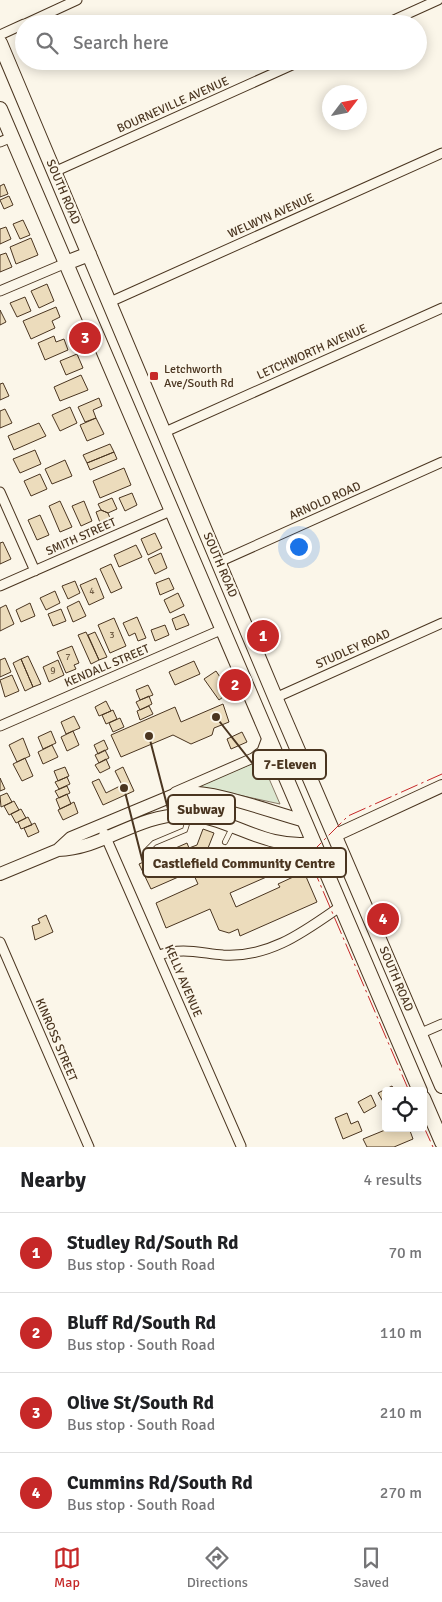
<!DOCTYPE html>
<meta charset="utf-8">
<style>
body{margin:0;font-family:Signika,sans-serif;background:#f6f6f6;color:#202124}
.controls{position:absolute;right:15px;bottom:15px;display:grid;overflow:hidden;border-radius:5px;box-shadow:0 2px 12px #0003}
.controls button{width:45px;height:45px;display:grid;place-items:center;padding:0;border:0;border-bottom:1px solid #e0e0e0;background:#fff;color:#202124;font:25px sans-serif}
.compass{position:absolute;left:322px;top:85px;width:45px;height:45px;border-radius:50%;background:#fff;box-shadow:0 2px 12px #0003;rotate:58deg}
.you{position:absolute;left:298px;top:546px;width:18px;height:18px;margin:-12px;border:4px solid #fff;border-radius:50%;background:#1a73e8;box-shadow:0 0 0 8px #1a73e833}
.badge{display:grid;place-items:center;width:32px;height:32px;border-radius:50%;background:#c62828;color:#fff;font-size:16px;font-weight:700}
.pin{position:absolute;translate:-50% -50%;border:2px solid #fff;box-shadow:0 1px 5px #0006}
.list{margin:0;padding:0;list-style:none}
h2{display:flex;justify-content:space-between;align-items:center;height:65px;margin:0;padding:0 20px;font-size:21px}
h2 small{font-size:16px;font-weight:400;color:#757577}
.list li{display:grid;grid-template-columns:32px 1fr auto;gap:15px;align-items:center;box-sizing:border-box;height:80px;padding:0 20px;border-top:1px solid #e0e0e0}
.list b{display:block;font-size:19px;white-space:nowrap}
.list p{margin:0;font-size:16px;white-space:nowrap;color:#757577}
.list em{font-size:16px;font-style:normal;color:#757577}
.icon{flex:none;width:28px;height:28px;fill:none;stroke:currentColor;stroke-width:2;stroke-linecap:round;stroke-linejoin:round}
.map{position:relative;flex:none;width:442px;height:1147px;overflow:hidden}
.search{position:absolute;background:#fff;box-shadow:0 2px 12px #0003;left:15px;right:15px;top:15px;height:55px;display:flex;align-items:center;gap:12px;box-sizing:border-box;padding:0 18px;border-radius:28px;color:#757577;font-size:19px}
.sheet{height:385px;background:#fff}
nav{display:flex;justify-content:space-around;align-items:center;box-sizing:border-box;height:70px;border-top:1px solid #e0e0e0;background:#fff;font-size:14px;color:#757577}
nav a{display:grid;justify-items:center;gap:2px}
nav .on{color:#c62828}
.map>svg:first-child{display:block}
.green{fill:#dce7d0;stroke:#887966}
.building{fill:#ecdcbc;stroke:#4a3520}
.lines{fill:none;stroke-linecap:round;stroke-linejoin:round}
.service-casing{stroke:#4a3520;stroke-width:6}
.minor-casing{stroke:#4a3520;stroke-width:11}
.secondary-casing{stroke:#4a3520;stroke-width:14}
.primary-casing{stroke:#4a3520;stroke-width:16}
.service{stroke:#fbf6e9;stroke-width:4.5}
.minor{stroke:#fbf6e9;stroke-width:9}
.secondary{stroke:#fbf6e9;stroke-width:12}
.primary{stroke:#fbf6e9;stroke-width:14}
.power{stroke:#c62828;stroke-width:1;stroke-dasharray:18 4 2.5 4;stroke-linecap:butt}
.poi-dot{fill:#c62828;stroke:#fbf6e9;stroke-width:2}
.labels{text-anchor:middle;dominant-baseline:central;stroke-width:4;stroke-linejoin:round;paint-order:stroke}
.number-label{font-size:10px;fill:#725f47}
.street-label{font-size:12px;fill:#4a3520;stroke:#fbf6e9}
.poi-label{font-size:12px;fill:#4a3520;stroke:#fbf6e9;text-anchor:start}
.leader{fill:none;stroke:#4a3520;stroke-width:2}
.callout-dot{fill:#4a3520;stroke:#fbf6e9;stroke-width:2}
.callout{fill:#fbf6e9;stroke:#4a3520;stroke-width:2}
.callout-label{font-size:14px;text-anchor:middle;font-weight:bold;fill:#4a3520}
</style>
<div class="map">
<svg width="442" height="1147" viewBox="0 0 442 1147">
<rect width="100%" height="100%" fill="#fbf6e9"/>
<path class="green" d="M261,760L280,804L197,786Z"/>
<path class="building" d="M4,184L8,194L0,197V186Z
M9,196L13,205L4,209L0,200Z
M23,220L30,235L20,239L13,224Z
M6,227L11,239L0,244V229Z
M31,238L38,255L16,264L10,247Z
M6,253L12,267L0,272V255Z
M47,284L54,301L39,308L31,291Z
M25,297L31,311L17,317L10,303Z
M56,307L60,317L52,321L55,328L31,339L23,321Z
M0,310L6,322L0,325Z
M54,336L56,342L64,339L68,350L45,360L38,343Z
M77,354L83,368L66,375L60,361Z
M81,375L88,390L60,401L54,387Z
M3,383L9,396L0,400V384Z
M99,398L102,406L93,410L96,418L85,422L78,407Z
M70,407L77,423L60,431L52,415Z
M5,409L12,423L0,428V411Z
M96,418L104,434L87,441L80,425Z
M39,423L46,436L14,450L8,436Z
M110,444L114,452L87,463L83,455Z
M35,450L41,464L20,473L13,459Z
M114,452L117,459L90,470L87,463Z
M65,460L72,476L52,484L45,469Z
M124,468L131,485L100,498L93,481Z
M40,474L47,489L31,496L24,481Z
M132,493L137,505L125,511L119,498Z
M112,498L117,509L108,513L101,510L98,504Z
M60,501L72,527L60,532L49,506Z
M84,501L92,521L81,526L72,506Z
M101,510L108,513L112,523L102,528L96,512Z
M40,515L49,535L37,540L28,520Z
M155,533L162,548L148,555L141,539Z
M3,542L11,559L0,564V543Z
M136,545L142,557L119,567L114,555Z
M161,553L167,568L155,574L148,559Z
M111,564L122,588L111,593L100,569Z
M96,578L104,598L89,605L80,585Z
M169,578L174,589L160,595L156,583Z
M75,581L80,593L68,599L62,586Z
M55,591L60,603L46,610L40,598Z
M178,593L184,606L170,613L164,600Z
M79,601L86,616L73,622L67,607Z
M30,603L35,616L21,622L16,610Z
M6,605L14,624L0,631V608Z
M61,609L66,621L53,626L48,614Z
M184,614L189,625L176,630L172,619Z
M137,617L146,638L138,641L135,633L129,636L123,623Z
M114,618L126,646L110,653L98,625Z
M165,625L169,635L155,641L151,630Z
M86,632L99,660L91,664L78,635Z
M95,632L107,657L99,660L88,635Z
M72,646L79,663L74,665L76,669L66,673L57,652Z
M28,656L41,684L33,687L21,659Z
M5,658L11,672L0,677V660Z
M21,659L33,687L25,691L13,663Z
M58,660L64,675L49,682L43,667Z
M194,661L200,674L175,685L169,672Z
M216,671L230,692L219,700L204,679Z
M12,675L19,691L5,697L0,680Z
M148,685L153,695L140,700L136,690Z
M149,696L152,704L140,710L136,702Z
M106,701L111,711L99,716L95,707Z
M223,704L229,722L214,728L212,735L191,744L173,735L121,757L111,735L175,707L181,722Z
M149,706L153,714L140,720L137,711Z
M113,710L117,719L106,724L102,715Z
M74,716L80,728L66,734L61,722Z
M120,718L124,727L113,732L109,723Z
M51,731L56,743L43,749L38,737Z
M73,731L79,745L67,751L61,737Z
M242,732L247,742L231,749L227,739Z
M23,738L30,756L17,762L9,745Z
M104,740L108,749L98,754L94,745Z
M52,745L58,757L43,764L38,752Z
M105,750L109,758L99,763L95,755Z
M25,758L33,776L22,781L13,764Z
M106,759L110,768L100,773L95,765Z
M65,767L69,776L58,781L54,771Z
M123,767L134,791L103,805L92,782L99,779L106,793L122,785L115,771Z
M67,777L70,784L59,789L55,782Z
M0,778L5,789L0,791Z
M67,786L70,793L59,798L55,791Z
M7,793L12,802L1,807L0,796Z
M67,794L71,804L60,809L56,799Z
M14,801L19,810L9,815L4,806Z
M74,802L78,813L63,820L58,810Z
M21,809L26,818L16,823L11,814Z
M28,817L32,825L21,829L18,822Z
M35,823L39,832L28,837L24,828Z
M203,829L214,833L208,848L216,867L248,853L254,866L265,861L271,875L230,893L236,907L280,887L278,884L304,872L317,902L240,936L238,929L229,933L219,930L210,909L166,928L156,903L198,884L192,871L151,889L139,864L187,843L189,848L197,845Z
M46,915L53,932L35,940L32,926L40,923L38,919Z
M392,1086L395,1091H386L385,1105L378,1093Z
M371,1095L376,1106L364,1113L358,1102Z
M347,1113L351,1124L358,1121L362,1131L343,1139L335,1118Z
M390,1128H409L413,1139L394,1147H367L363,1139Z"/>
<g class="lines">
<defs>
<path id="service" d="M225,842L232,828
M149,859L148,849L154,843L185,830L189,817"/>
<path id="minor" d="M25,24L77,0
M385,24L438,0
M0,35L24,24
M0,142L12,137
M54,172L301,61
M0,291L66,263
M110,302L442,153
M165,432L442,308
M0,492L35,571
M219,562L442,462
M0,586L173,510
M275,698L442,623
M0,726L223,629
M175,792L253,758L262,751L268,735
M104,833L241,1146
M0,942L89,1147
M159,955C182,947 200,953 223,955C270,958 305,931 341,906
M419,1034L442,1024"/>
<path id="secondary" d="M336,835L442,786
M58,850C102,849 137,815 182,815C231,815 259,850 314,843
M0,874L58,850L71,838L179,793C214,789 270,812 305,821"/>
<path id="primary" d="M0,43L278,704L442,1086
M0,109L420,1091
M66,263L89,254
M423,1098L442,1142"/>
</defs>
<use href="#service" class="service-casing"/>
<use href="#minor" class="minor-casing"/>
<use href="#secondary" class="secondary-casing"/>
<use href="#primary" class="primary-casing"/>
<use href="#service" class="service"/>
<use href="#minor" class="minor"/>
<use href="#secondary" class="secondary"/>
<use href="#primary" class="primary"/>
<path class="power" d="M409,1091L308,856L348,816L442,774
M423,1125L433,1147"/>
</g>
<rect class="poi-dot" x="149" y="371" width="10" height="10" rx="2.5"/>
<g class="labels">
<g class="number-label">
<text x="92" y="591">4</text>
<text x="112" y="635">3</text>
<text x="68" y="657">7</text>
<text x="53" y="671">9</text>
</g>
<g class="street-label">
<text transform="translate(173 105) rotate(-24)">BOURNEVILLE AVENUE</text>
<text transform="translate(63 192) rotate(67)">SOUTH ROAD</text>
<text transform="translate(271 216) rotate(-24)">WELWYN AVENUE</text>
<text transform="translate(312 352) rotate(-24)">LETCHWORTH AVENUE</text>
<text transform="translate(325 501) rotate(-24)">ARNOLD ROAD</text>
<text transform="translate(81 537) rotate(-24)">SMITH STREET</text>
<text transform="translate(220 565) rotate(67)">SOUTH ROAD</text>
<text transform="translate(353 649) rotate(-24)">STUDLEY ROAD</text>
<text transform="translate(107 666) rotate(-23)">KENDALL STREET</text>
<text transform="translate(396 979) rotate(67)">SOUTH ROAD</text>
<text transform="translate(183 981) rotate(67)">KELLY AVENUE</text>
<text transform="translate(56 1040) rotate(67)">KINROSS STREET</text>
</g>
<g class="poi-label">
<text x="164" y="369">Letchworth<tspan x="164" dy="14">Ave/South Rd</tspan></text>
</g>
</g>
<path class="leader" d="M216 717L253 764M149 736L168 809M124 788L143 863"/>
<g class="callout-dot">
<circle cx="216" cy="717" r="5"/>
<circle cx="149" cy="736" r="5"/>
<circle cx="124" cy="788" r="5"/>
</g>
<g class="callout">
<rect x="253" y="750" width="73" height="29" rx="5"/>
<rect x="168" y="795" width="67" height="29" rx="5"/>
<rect x="143" y="848" width="203" height="29" rx="5"/>
</g>
<g class="callout-label">
<text x="290" y="769">7-Eleven</text>
<text x="201" y="814">Subway</text>
<text x="244" y="868">Castlefield Community Centre</text>
</g>
</svg>
<div class="controls">
<button><svg class="icon" aria-label="locate" viewBox="0 0 24 24"><circle cx="12" cy="12" r="6"/><path d="M12 2v4M12 18v4M2 12h4M18 12h4"/></svg></button>
</div>
<svg class="compass" viewBox="-18 -18 36 36"><path d="M0-13l5 13h-10z" fill="#e53935"/><path d="M0 13l5-13h-10z" fill="#757577"/></svg>
<div class="you"></div>
<div class="pin badge" style="left:263px;top:636px">1</div>
<div class="pin badge" style="left:235px;top:685px">2</div>
<div class="pin badge" style="left:85px;top:338px">3</div>
<div class="pin badge" style="left:383px;top:919px">4</div>
<div class="search"><svg class="icon" aria-label="search" viewBox="0 0 24 24"><circle cx="10" cy="10" r="6"/><path d="M15 15l6 6"/></svg>Search here</div>
</div>
<section class="sheet">
<h2>Nearby<small>4 results</small></h2>
<ul class="list">
<li><span class="badge">1</span><div><b>Studley Rd/South Rd</b><p>Bus stop · South Road</p></div><em>70 m</em></li>
<li><span class="badge">2</span><div><b>Bluff Rd/South Rd</b><p>Bus stop · South Road</p></div><em>110 m</em></li>
<li><span class="badge">3</span><div><b>Olive St/South Rd</b><p>Bus stop · South Road</p></div><em>210 m</em></li>
<li><span class="badge">4</span><div><b>Cummins Rd/South Rd</b><p>Bus stop · South Road</p></div><em>270 m</em></li>
</ul>
</section>
<nav>
<a class="on"><svg class="icon" aria-label="map" viewBox="0 0 24 24"><path d="M3 6l6-2 6 2 6-2v14l-6 2-6-2-6 2zM9 4v14M15 6v14"/></svg>Map</a>
<a><svg class="icon" aria-label="directions" viewBox="0 0 24 24"><path d="M12 3l9 9-9 9-9-9zM9 14v-3h6M13 9l2 2-2 2"/></svg>Directions</a>
<a><svg class="icon" aria-label="saved" viewBox="0 0 24 24"><path d="M7 4h10v16l-5-4-5 4z"/></svg>Saved</a>
</nav>
